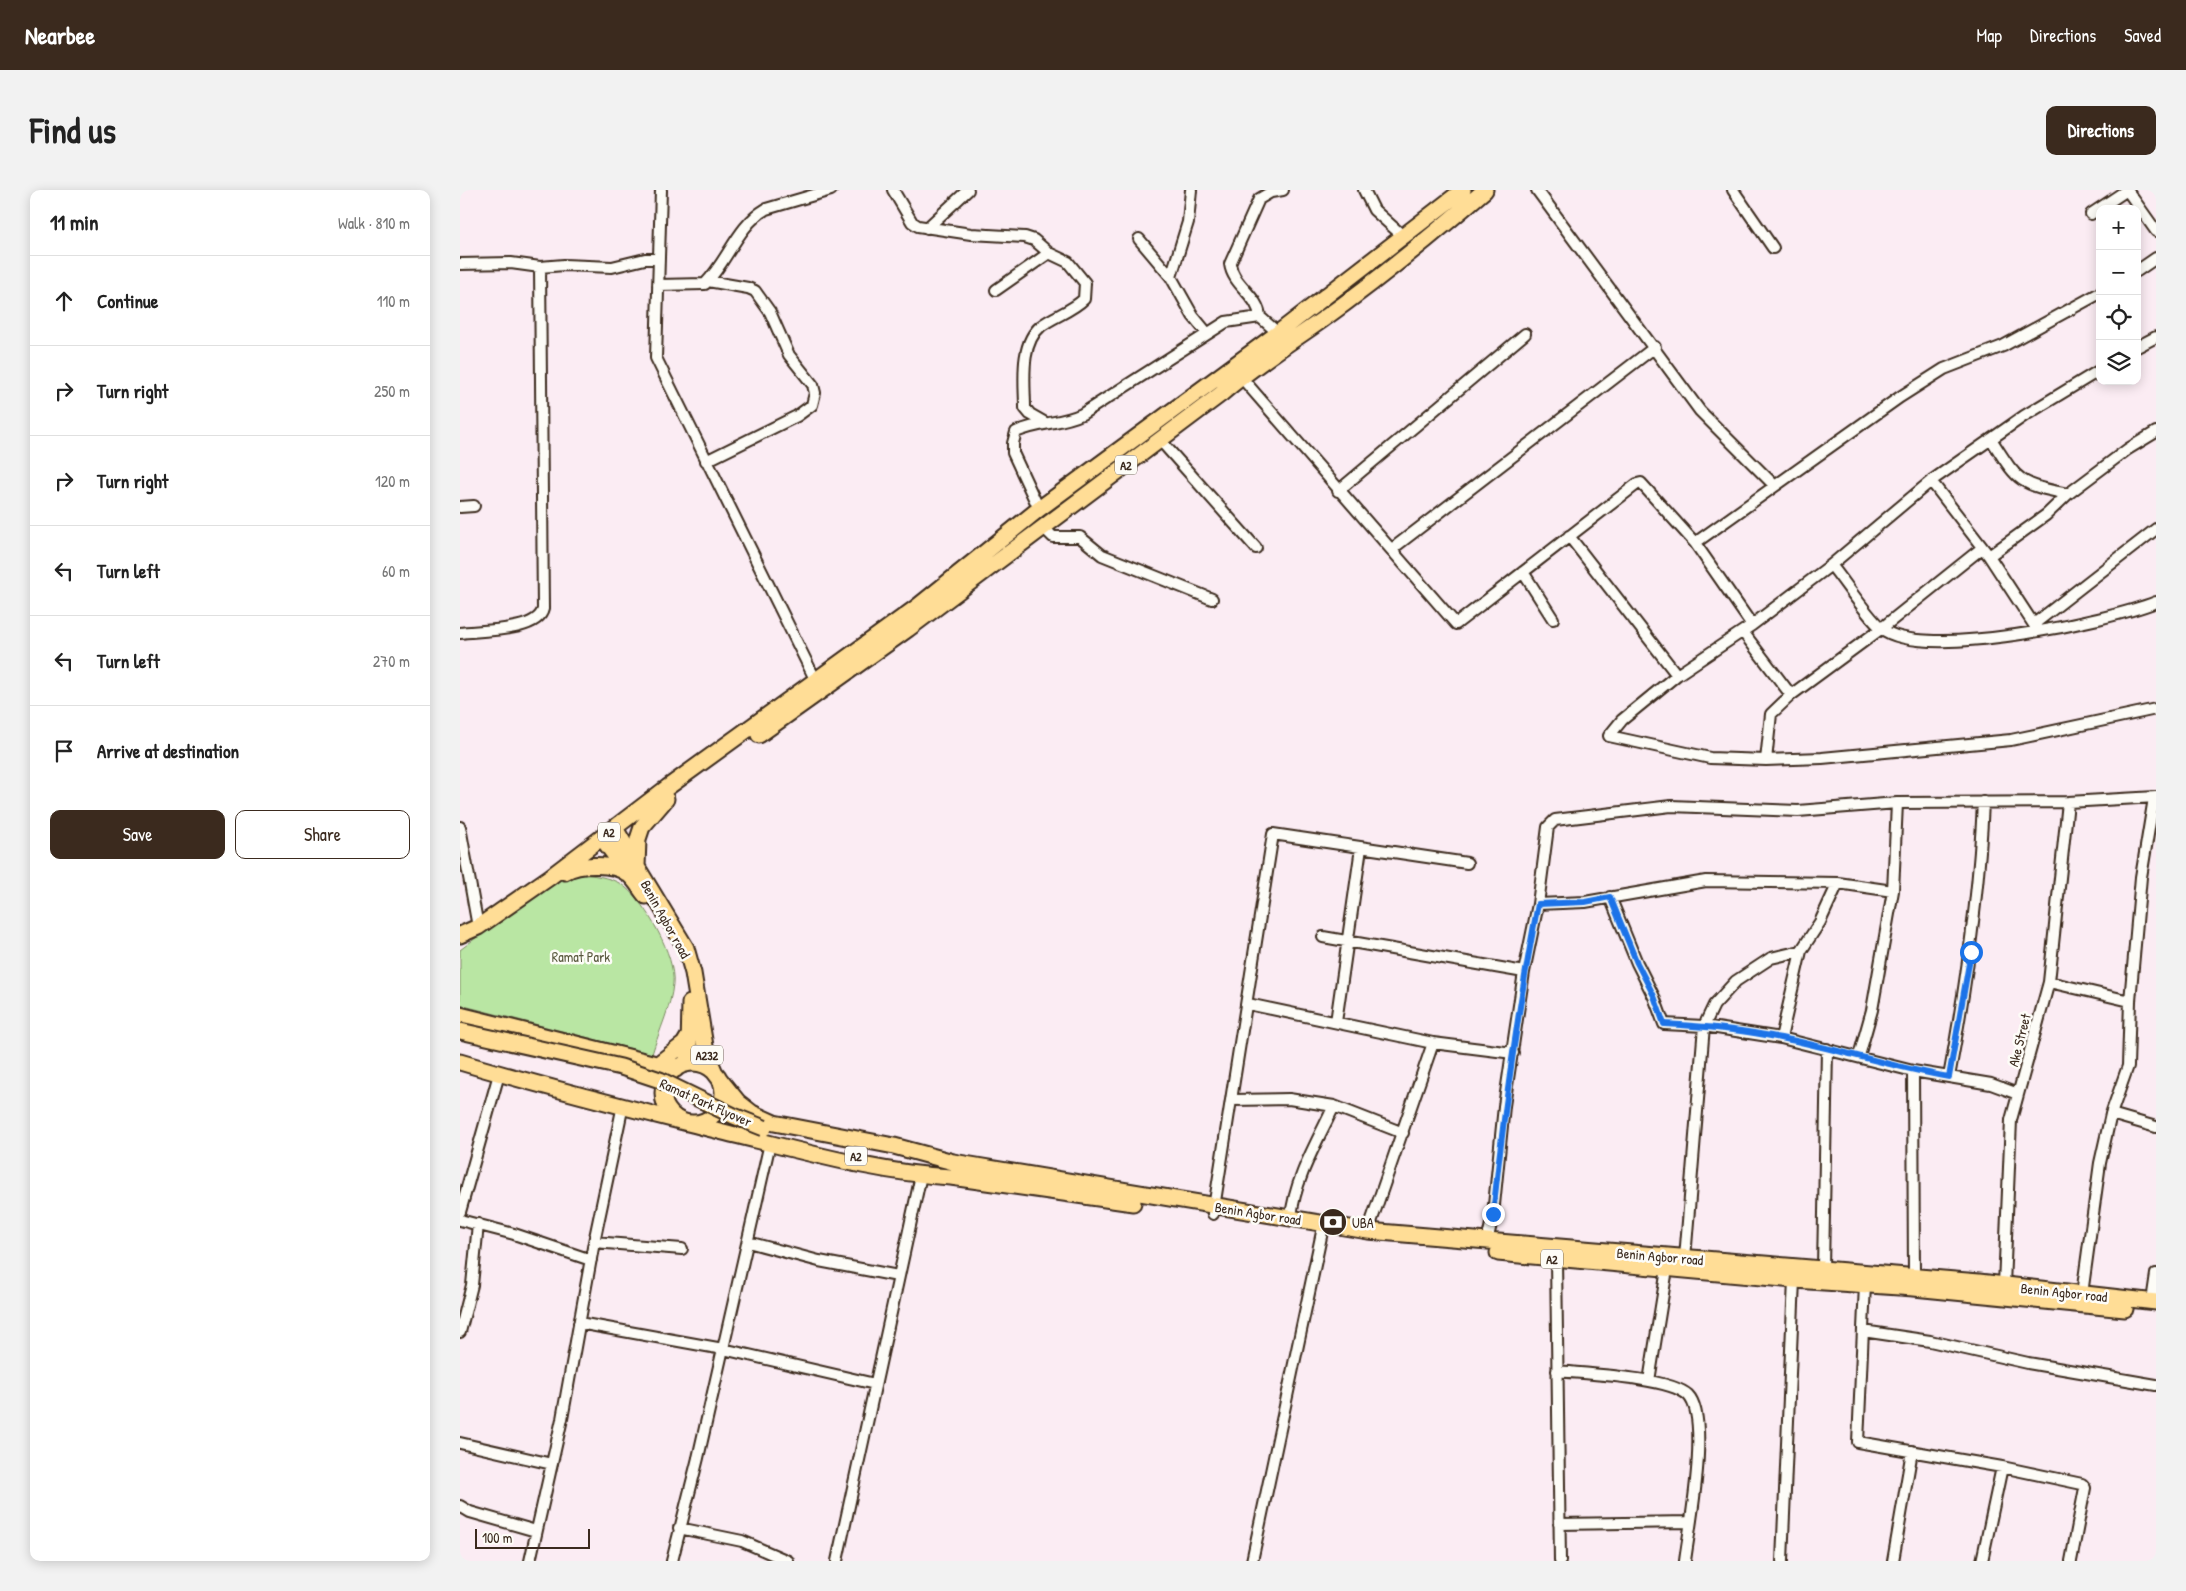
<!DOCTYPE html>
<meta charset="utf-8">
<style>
body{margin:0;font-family:"Patrick Hand",sans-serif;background:#f2f2f2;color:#222}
.controls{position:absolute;right:15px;top:15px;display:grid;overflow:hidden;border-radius:10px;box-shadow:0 2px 12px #0003}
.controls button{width:45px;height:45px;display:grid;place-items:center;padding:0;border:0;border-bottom:1px solid #e0e0e0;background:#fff;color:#222;font:25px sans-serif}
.scale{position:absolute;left:15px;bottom:12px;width:115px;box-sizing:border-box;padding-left:5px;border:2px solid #3b2a1e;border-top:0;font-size:14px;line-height:18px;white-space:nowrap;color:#3b2a1e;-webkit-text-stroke:4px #fdfcf7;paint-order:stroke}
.stop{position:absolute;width:15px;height:15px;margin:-11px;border:4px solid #1a73e8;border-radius:50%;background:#fff}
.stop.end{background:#1a73e8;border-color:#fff;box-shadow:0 1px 5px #0008}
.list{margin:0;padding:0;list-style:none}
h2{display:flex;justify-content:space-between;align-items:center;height:65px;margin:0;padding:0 20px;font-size:21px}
h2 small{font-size:16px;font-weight:400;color:#767676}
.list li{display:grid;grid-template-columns:32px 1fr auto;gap:15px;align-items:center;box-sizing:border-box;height:90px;padding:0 20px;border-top:1px solid #e0e0e0}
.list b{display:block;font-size:19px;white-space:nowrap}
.list em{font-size:16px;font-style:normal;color:#767676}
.actions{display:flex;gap:10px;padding:15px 20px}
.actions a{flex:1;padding:11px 0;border:1px solid #3b2a1e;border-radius:10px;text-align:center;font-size:18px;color:#3b2a1e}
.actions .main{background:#3b2a1e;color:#fff}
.icon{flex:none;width:28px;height:28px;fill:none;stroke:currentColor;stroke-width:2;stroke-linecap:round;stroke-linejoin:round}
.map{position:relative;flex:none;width:1696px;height:1371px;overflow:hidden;border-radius:10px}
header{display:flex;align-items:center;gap:30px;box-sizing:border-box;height:70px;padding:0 25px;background:#3b2a1e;color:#fff}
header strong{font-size:24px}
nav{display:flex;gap:28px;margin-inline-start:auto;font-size:18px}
.intro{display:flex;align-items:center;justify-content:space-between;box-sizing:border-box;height:120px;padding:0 30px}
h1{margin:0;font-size:35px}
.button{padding:12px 22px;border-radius:10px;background:#3b2a1e;color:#fff;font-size:18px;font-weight:700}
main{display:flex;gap:30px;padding:0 30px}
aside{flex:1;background:#fff;border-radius:10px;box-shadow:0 2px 12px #0003}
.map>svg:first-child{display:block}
.green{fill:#b9e6a3;stroke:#7a8860}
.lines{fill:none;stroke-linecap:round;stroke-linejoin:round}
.minor-casing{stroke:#3b2a1e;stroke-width:14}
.highway-casing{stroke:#3b2a1e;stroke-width:19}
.minor{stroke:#fdfcf7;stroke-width:10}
.highway{stroke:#ffdd96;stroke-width:15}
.highway-bridge-casing{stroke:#3b2a1e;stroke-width:19;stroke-linecap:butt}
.highway-bridge{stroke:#ffdd96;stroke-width:15}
.route{stroke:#1a73e8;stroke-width:6}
.labels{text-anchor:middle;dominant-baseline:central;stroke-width:5;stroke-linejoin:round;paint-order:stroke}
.shield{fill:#fdfcf7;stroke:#75695f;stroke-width:1}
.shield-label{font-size:12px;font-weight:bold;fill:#3b2a1e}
.street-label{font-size:14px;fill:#3b2a1e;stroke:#fdfcf7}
.park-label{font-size:14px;fill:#5a593f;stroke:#fdfcf7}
.poi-label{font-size:14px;fill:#3b2a1e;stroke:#fdfcf7;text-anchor:start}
</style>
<header>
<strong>Nearbee</strong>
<nav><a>Map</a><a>Directions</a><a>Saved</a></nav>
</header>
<div class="intro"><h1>Find us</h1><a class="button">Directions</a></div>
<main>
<aside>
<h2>11 min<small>Walk · 810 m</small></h2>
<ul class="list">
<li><svg class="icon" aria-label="ahead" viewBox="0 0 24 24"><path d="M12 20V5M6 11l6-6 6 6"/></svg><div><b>Continue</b></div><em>110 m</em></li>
<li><svg class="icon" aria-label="right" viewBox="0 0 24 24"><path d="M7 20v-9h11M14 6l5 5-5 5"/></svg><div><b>Turn right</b></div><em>250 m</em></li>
<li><svg class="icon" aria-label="right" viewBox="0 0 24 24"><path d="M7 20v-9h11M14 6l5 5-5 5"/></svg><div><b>Turn right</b></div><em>120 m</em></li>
<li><svg class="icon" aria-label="left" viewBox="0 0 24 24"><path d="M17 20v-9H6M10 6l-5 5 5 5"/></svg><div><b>Turn left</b></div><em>60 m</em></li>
<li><svg class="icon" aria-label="left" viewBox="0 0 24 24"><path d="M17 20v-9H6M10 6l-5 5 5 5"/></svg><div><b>Turn left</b></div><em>270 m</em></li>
<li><svg class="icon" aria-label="arrive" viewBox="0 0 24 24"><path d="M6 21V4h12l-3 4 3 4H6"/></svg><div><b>Arrive at destination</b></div></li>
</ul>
<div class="actions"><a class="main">Save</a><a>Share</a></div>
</aside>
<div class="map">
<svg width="1696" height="1371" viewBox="0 0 1696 1371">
<rect width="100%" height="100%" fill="#fbecf3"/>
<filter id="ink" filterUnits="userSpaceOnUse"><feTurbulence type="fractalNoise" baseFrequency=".02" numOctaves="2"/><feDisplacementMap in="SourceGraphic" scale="10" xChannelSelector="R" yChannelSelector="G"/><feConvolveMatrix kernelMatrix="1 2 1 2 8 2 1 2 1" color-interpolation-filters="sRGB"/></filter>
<g filter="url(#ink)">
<path class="green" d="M125,684C137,686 155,688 165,697C186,714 216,766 213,794C211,817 199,841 192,864L0,815V760L80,699L97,689Z"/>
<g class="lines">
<defs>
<path id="minor" d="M201,0L196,168L356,491
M433,0L452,32L458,36L511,44L565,47L574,50L589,63
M904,0L914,20L944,47
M1077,0L1240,221L1315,296
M1273,0L1313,58
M1667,0L1696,41
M1631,24L1667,0
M467,38L508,0
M679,49L711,87L733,126L747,143
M0,74L51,73L80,77L104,75L152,77L185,69H199
M1677,81L1696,68
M711,87L728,32L731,0
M198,95L245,94C268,71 277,36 306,19L371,0
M536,100L589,63L608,72L625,93L624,109C612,121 594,126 581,136C559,154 565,193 565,218L570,224L584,232
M800,127C799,106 773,96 770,74L799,9L811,2L823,0
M1677,157L1696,147
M1640,180L1564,226L1471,291L1371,375L1292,435L1217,485L1162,530L1149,546L1250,568L1306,570L1362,568L1551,550L1696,519
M781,187L996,434L1177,294L1181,293L1235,353L1292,435
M1531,249C1558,291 1557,294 1608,304
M700,250L796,358
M246,271L337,226L352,215L355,203L353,195L329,165L310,122L295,101L288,98L248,91
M1471,291L1529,366L1578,441
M878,301L1065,144
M0,317L14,316
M579,319L553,263V253L556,242C578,232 601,234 622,224L766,132L800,127L818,143
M582,336L593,347H620L642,365L752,409
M1109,346L1217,485
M1235,353L1440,207L1484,179L1543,156L1640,103
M932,359L1195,157
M1529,366L1586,325L1608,304L1668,259L1696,242
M1371,375C1385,392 1406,425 1421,438C1461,472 1648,431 1696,412
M1063,382L1093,429
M1574,434L1696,339
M1283,442L1331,505
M0,443C20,440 78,442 83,419L80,77
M1306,570L1311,524L1331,505L1422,438L1522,358
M0,637L18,737
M1150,707L1177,773L1194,807L1204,834L1244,836L1321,848L1453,881L1531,894L1558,904
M1078,714L1125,712L1246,691L1378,693L1433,701
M863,747L1064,782
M1589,792L1670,811
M788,814L973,853L1053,863
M876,832L901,658
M1321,848L1341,761L1360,732L1378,693
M1399,866L1412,820L1433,701L1437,613
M1453,881L1454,1087
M1489,887C1506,796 1519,705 1523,612
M772,910L829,909L874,916L943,943
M1651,924L1696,937
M0,1022L39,884
M753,1024L813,644L1007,673
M831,1028C834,990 858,950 874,916
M0,1030L54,1044L131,1070
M908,1041L973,853
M134,1052L222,1059
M288,1052L359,1071L438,1086
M1027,1052L1033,1025L1044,916L1064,782L1078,714L1088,637L1095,630L1211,616L1338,621L1437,613L1608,612L1696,607
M1225,1068L1244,836L1254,815L1276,791L1311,768L1341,761
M1096,1069L1100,1371
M1363,1078L1367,859
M1405,1094L1398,1252L1542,1277L1622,1294L1625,1298L1611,1371
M1544,1095L1551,930L1589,792L1608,612
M1622,1104L1640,973L1651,924L1668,876L1670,811L1681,687L1694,608
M1692,1111L1696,1084
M119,1133L263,1159L415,1194
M1403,1141L1470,1151L1568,1173L1696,1195
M0,1142L12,1095L18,1034
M1097,1181C1126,1184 1208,1187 1228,1205C1251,1228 1229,1339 1225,1371
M1189,1191L1207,1079
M0,1253L92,1274
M0,1316L10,1322L76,1341
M1099,1334L1230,1332
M219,1338L282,1351L328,1371
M70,1371L102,1229L134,1052L163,915
M212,1371L238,1268L310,953
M377,1371L461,985
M792,1371L862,1042
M1322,1371L1334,1090
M1433,1371L1452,1261
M1522,1371L1542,1277"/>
<path id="highway" d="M299,545L448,439L761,204C793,176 828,154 862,130C918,90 973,45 1025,0
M206,609L182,637L178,649L177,677L226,758L233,783L246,862L255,883L265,896L278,912L292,923L314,933L434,956L493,972L908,1041L1519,1092L1696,1112
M155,638L177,676
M142,648L168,683
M105,682C119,673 155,673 168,684C175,689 180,699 186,706
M0,745L18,737L90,687L208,597L457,417L579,319L818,143L1003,0
M0,825L216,879
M0,872C90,899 181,921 271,944C343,961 417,983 491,987L673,1013
M203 903a30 30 0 1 1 60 0a30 30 0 1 1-60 0Z
M198,874L224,854L230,844
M226,874L229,858L230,813
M1038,1063L1334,1090L1454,1098L1665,1119"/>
</defs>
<use href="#minor" class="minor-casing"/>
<use href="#highway" class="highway-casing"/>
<use href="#minor" class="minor"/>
<use href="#highway" class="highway"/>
<defs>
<path id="highway-bridge" d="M0,841L161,877L200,890L274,926L304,938"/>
</defs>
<use href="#highway-bridge" class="highway-bridge-casing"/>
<use href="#highway-bridge" class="highway-bridge"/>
</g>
</g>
<g class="lines" filter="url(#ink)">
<path class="route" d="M1033,1024C1044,920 1058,817 1078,714L1125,712L1150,707L1177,773L1194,806L1204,834C1243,836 1283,840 1321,848C1378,859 1432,877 1489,887L1511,762"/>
</g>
<defs>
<symbol id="bank-disc" viewBox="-11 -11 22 22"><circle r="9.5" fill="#3b2a1e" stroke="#fdfcf7"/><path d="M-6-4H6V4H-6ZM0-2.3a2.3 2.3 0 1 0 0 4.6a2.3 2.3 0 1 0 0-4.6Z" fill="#fff"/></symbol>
</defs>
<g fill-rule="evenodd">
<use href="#bank-disc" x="857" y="1016" width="32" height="32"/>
</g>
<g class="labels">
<g class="shield">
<rect x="655" y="265.5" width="22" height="19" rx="4"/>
<rect x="138" y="632.5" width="22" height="19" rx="4"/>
<rect x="231" y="855.5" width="32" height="19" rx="4"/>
<rect x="385" y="956.5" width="22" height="19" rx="4"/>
<rect x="1081" y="1059.5" width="22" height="19" rx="4"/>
</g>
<g class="shield-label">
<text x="666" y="275">A2</text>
<text x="149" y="642">A2</text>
<text x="247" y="865">A232</text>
<text x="396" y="966">A2</text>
<text x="1092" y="1069">A2</text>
</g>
<g class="street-label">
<text transform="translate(206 729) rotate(61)">Benin Agbor road</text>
<text transform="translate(1559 850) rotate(-76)">Ake Street</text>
<text transform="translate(246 912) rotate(24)">Ramat Park Flyover</text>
<text transform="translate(798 1023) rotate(9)">Benin Agbor road</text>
<text transform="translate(1200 1066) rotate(5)">Benin Agbor road</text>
<text transform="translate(1604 1102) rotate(6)">Benin Agbor road</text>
</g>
<g class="park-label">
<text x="121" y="766">Ramat Park</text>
</g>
<g class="poi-label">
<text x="892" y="1032">UBA</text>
</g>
</g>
</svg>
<div class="controls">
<button>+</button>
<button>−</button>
<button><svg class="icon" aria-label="locate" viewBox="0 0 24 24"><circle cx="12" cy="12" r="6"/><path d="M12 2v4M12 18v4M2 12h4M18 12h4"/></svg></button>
<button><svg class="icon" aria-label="layers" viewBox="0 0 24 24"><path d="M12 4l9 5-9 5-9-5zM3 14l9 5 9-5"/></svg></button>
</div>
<div class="scale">100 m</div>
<div class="stop" style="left:1511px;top:762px"></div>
<div class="stop end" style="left:1033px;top:1024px"></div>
</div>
</main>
